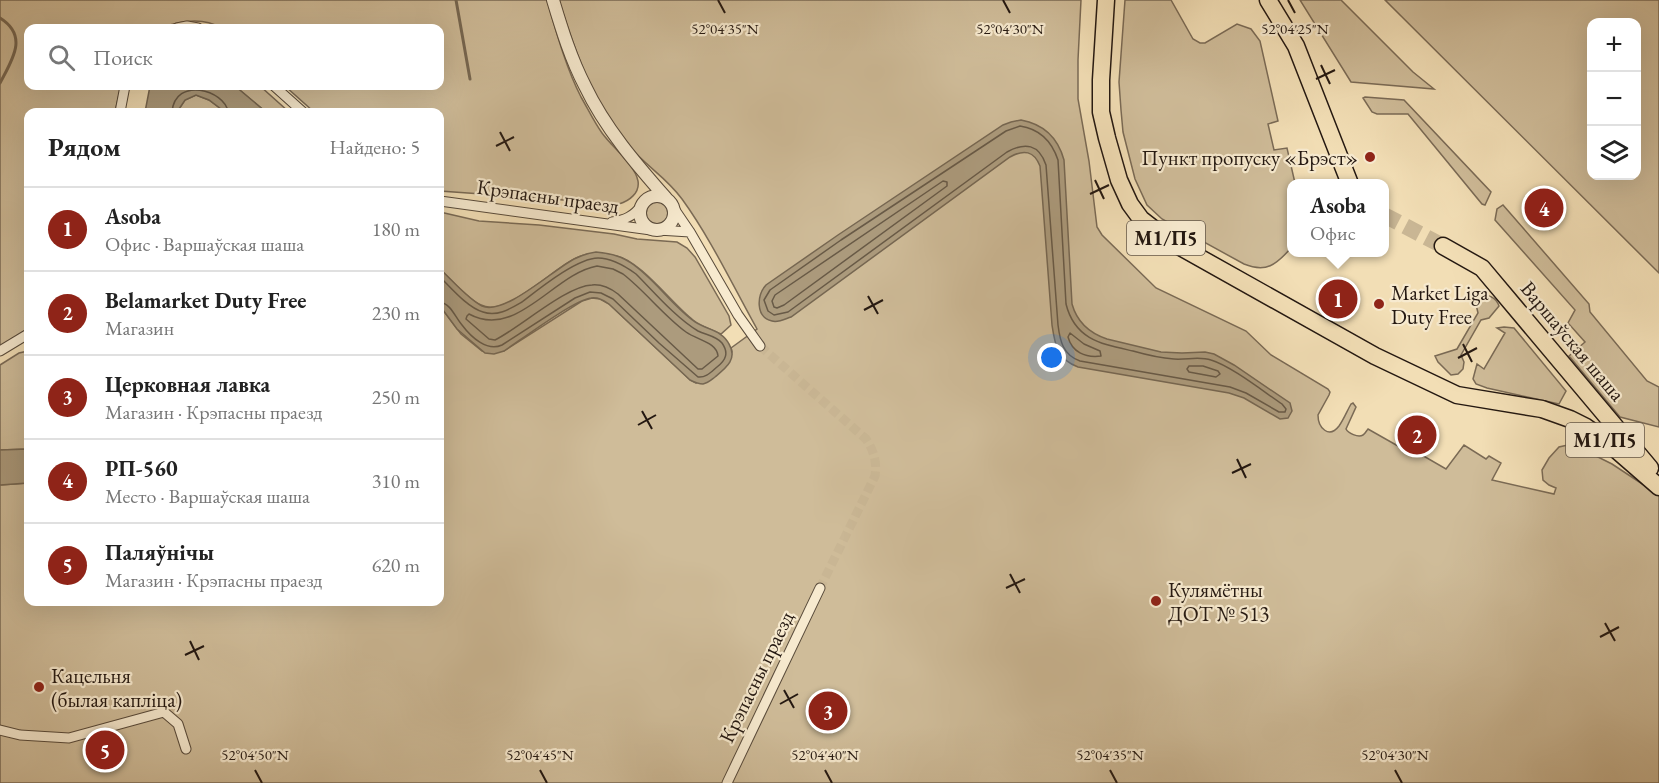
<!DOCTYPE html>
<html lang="ru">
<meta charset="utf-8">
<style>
body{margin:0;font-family:"EB Garamond",serif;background:#f6f6f6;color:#222}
.controls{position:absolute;right:18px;top:18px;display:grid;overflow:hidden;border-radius:12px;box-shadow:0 6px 24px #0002}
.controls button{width:54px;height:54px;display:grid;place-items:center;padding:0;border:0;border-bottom:2px solid #e0e0e0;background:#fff;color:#222;font:30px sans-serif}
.you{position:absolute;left:1052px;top:358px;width:21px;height:21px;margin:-15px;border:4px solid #fff;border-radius:50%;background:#1a73e8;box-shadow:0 0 0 9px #1a73e833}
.badge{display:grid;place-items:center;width:39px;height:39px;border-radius:50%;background:#8f2418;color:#fff;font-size:20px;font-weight:700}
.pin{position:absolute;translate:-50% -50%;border:3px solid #fff;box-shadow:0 2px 6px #0006}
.popup{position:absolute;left:1287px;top:179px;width:102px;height:78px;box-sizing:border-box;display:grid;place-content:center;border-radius:12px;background:#fff;filter:drop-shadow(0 2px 4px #0005);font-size:20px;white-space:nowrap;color:#767676}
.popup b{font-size:22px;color:#222}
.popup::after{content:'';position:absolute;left:50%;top:100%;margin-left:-12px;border:12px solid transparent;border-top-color:#fff}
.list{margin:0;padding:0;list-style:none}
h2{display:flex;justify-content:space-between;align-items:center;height:78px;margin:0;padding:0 24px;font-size:26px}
h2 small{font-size:20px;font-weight:400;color:#767676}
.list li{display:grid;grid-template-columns:39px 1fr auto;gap:18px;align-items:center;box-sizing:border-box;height:84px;padding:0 24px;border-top:2px solid #e0e0e0}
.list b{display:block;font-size:22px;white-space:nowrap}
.list p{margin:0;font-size:20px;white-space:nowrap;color:#767676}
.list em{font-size:20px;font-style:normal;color:#767676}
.icon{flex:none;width:33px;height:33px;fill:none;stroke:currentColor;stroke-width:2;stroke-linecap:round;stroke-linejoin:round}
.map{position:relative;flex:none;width:1659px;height:783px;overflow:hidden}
.search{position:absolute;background:#fff;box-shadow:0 6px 24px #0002;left:24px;top:24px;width:420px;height:66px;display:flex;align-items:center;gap:15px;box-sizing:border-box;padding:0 21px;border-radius:12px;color:#767676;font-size:22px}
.panel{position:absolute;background:#fff;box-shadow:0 6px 24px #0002;left:24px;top:108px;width:420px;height:498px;border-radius:12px}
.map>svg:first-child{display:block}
.green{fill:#cfbc99;stroke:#7a6a55;stroke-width:1.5;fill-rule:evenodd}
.water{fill:#ac9b7d;stroke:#766752;stroke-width:1.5}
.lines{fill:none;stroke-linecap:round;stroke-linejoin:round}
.shore{stroke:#685a47;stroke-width:1.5}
.stream{stroke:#766752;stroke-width:3}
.minor-tunnel{stroke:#c9b694;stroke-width:9;stroke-dasharray:9 4.5;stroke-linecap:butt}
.trunk-tunnel{stroke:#c9b694;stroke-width:16;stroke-dasharray:16 8;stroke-linecap:butt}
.minor-casing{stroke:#584a3a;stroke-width:11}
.tertiary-casing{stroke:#584a3a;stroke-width:14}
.trunk-casing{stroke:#241811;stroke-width:19}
.minor{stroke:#f7eacf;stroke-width:9}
.tertiary{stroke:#f7eacf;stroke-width:12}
.trunk{stroke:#f2deb5;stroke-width:16}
.ticks{fill:none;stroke:#241811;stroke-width:2}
.poi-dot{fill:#8f2418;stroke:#f7eacf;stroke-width:2}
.labels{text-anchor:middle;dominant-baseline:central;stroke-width:4.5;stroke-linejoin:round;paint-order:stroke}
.shield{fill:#f7eacf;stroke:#63574a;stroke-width:1.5}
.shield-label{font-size:20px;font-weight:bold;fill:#241811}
.poi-label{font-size:21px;fill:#241811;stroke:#f7eacf;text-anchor:start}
.street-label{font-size:21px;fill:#241811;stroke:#f7eacf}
.ticks-label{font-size:15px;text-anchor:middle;fill:#241811;stroke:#f7eacf;stroke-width:4.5;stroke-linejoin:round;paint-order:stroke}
</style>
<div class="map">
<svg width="1659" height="783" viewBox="0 0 1659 783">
<rect width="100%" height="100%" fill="#f2deb5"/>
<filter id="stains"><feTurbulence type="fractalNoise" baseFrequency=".00333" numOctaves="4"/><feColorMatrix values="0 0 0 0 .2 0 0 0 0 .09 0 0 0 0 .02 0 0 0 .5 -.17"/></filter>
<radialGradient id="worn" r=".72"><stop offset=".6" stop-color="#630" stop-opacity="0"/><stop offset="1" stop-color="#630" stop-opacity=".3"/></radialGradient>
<path class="green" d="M0,0H547C556,31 566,68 581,97C588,109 594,122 602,133C612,147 635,165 638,181C640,193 629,201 619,204L440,191V112H314L285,86H440V28H221C203,17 180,21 161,28H28V86H121L115,112H28V331L0,348Z
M559,0H1081L1078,60V99L1089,161L1097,227L1102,235L1156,288L1246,331L1271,355L1328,389L1330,392L1329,395L1318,415C1318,428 1329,439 1339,426C1344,419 1347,411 1351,404L1353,403L1356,407L1346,429C1348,433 1358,438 1363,435C1365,434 1367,430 1368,429L1405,450L1408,447L1446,469L1464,445L1486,459L1489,456L1501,463L1492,480L1554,494L1556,488L1549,485L1543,480L1542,470L1549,458L1559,447L1572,444L1612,464L1659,495V783H0V485L28,483V602H440V306L461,334L482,351H504L582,301L592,298L600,299L609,304L690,380L696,383L732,352L731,348L757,329C733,286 711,239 682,199C667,178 646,166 630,147C594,105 575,52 559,0Z
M1125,0H1171L1193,39L1200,43H1205L1237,24L1251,29L1260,41L1278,121L1268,124L1274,150L1287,148L1295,183L1292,184L1291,248C1276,265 1266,273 1244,264L1162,219L1147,205L1135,179L1123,132L1121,110L1119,82Z
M1300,0H1341L1413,72L1434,89L1351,82Z
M1385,0H1659V273ZM1592,22H1636V176H1592Z
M235,86H260L289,112H266Z
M196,95L209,100L225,112H177L185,100Z
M1365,97L1404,100L1491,192L1485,205L1482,204L1408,114H1377L1372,112L1363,98Z
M642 213a15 15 0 1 1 30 0a15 15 0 1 1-30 0Z
M1503,205L1589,304L1590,312L1647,381L1659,387V427L1620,417L1569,356L1585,342L1568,323L1575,310L1495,220L1497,209Z
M440,212L479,221L539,225L614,234L637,239L677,242L687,248L695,257L729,316L731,325L721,334C712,329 702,327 693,320C673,305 640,260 616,256C607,255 593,252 584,255C557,262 508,319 481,305C468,299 450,279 440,269Z
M1481,294C1490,296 1496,297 1499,306L1489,318L1481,320L1461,355L1464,362L1463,369L1458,374L1451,375L1438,362L1435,356L1457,349L1478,313L1474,296Z
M1504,327L1514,328L1566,391L1559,404L1487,388L1476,384L1473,379L1477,364L1484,369L1505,333L1497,328Z
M28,351V449L0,450V365L19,353Z"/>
<path class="water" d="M150,86H235L266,112H225L209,100L196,95L185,100L177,112H145Z
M1021,120C1043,124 1058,138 1064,160L1072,304C1077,322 1089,333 1107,339L1161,352L1182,353L1205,352L1214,354L1234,365L1290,403L1292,411L1288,418L1280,419L1244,398L1229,393L1078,367C1057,359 1055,345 1052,325L1040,166C1034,151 1024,149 1010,157L791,317C785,319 778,323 772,321C755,317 757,295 766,285L838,235L1003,125L1011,122Z
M596,252C609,253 621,256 631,263C655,279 671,305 695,322C707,330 722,330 729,344C738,359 726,368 715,377C711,380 708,383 703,384C698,384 694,382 690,380L609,304C603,300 598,297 591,298C574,300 522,339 504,351L494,354L485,353L457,329L440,306V269C451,279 469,300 482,306C504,316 553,270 574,259C582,255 589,253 596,252Z
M28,449V483L0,485V450Z"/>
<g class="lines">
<path class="shore" d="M172,112C175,76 225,90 228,112
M1020,126C1040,129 1052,142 1058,160L1066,304C1075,340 1102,344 1133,351C1147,355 1160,358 1174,359C1187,360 1199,356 1211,360C1231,366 1264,392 1282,404L1286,409L1285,412H1279L1246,393L1230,387L1080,361C1063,355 1060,341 1058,325L1046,165C1039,144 1025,142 1007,152L788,312L774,315L768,311L764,300L770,290L841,240L1006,131Z
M943,181L947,182V186L784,305L777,308L774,307L772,301L775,295Z
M597,266L613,269L623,274C645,291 663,315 686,332C697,340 717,342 718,356L702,369H698L618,294C610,288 602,284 592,285C566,286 521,327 495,340L489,339L466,319L467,316L469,314C517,340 553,274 597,266Z
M440,277C451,288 468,308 483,312C497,317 510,309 522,302C539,289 577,258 598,258C612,258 625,266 636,274C654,292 676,318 698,331C706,335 716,336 722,343C729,353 726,360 717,367C711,372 706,378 698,377L659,343L613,299L601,293L590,292L575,298L502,345C487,352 471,337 462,325C455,317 451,304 440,302
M1070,333L1084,344L1100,351L1101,356C1085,358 1072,352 1068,337Z
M1189,366H1203L1218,371L1220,374L1216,377L1189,372L1187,369Z"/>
<path class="stream" d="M456,0L470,79
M0,18C29,36 12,60 0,83"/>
<path class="minor-tunnel" d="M760,346L866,439C874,451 877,462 875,476L820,588"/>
<path class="trunk-tunnel" d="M1384,215L1443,246"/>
<defs>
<path id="minor" d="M177,28L187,26L198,28
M274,86L303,112
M120,112L125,86
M440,201L651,230
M673,207L690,232L738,315L760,346
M612,222C625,220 634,216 641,206
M658,230L690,232
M0,351L28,334
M0,730L20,735L69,738L164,712L178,724L186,749
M727,783L820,588"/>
<path id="tertiary" d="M553,0C562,30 571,59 585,86C605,128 636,164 666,198
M640 213a17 17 0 1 1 34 0a17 17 0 1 1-34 0Z"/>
<path id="trunk" d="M1106,0L1101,80V112L1107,138L1119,180L1130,204L1141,219L1168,240L1375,356L1457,395L1542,409L1570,419L1586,427L1605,440L1659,487
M1268,0L1296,46L1350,184
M1443,246L1482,268L1650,468"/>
</defs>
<use href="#minor" class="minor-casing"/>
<use href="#tertiary" class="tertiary-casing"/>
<use href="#trunk" class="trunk-casing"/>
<use href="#minor" class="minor"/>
<use href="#tertiary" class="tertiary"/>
<use href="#trunk" class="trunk"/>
</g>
<path class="ticks" d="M718,0L725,13M1003,0L1010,13M1288,0L1295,13M1321,65L1330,84M1316,79L1335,70M500,132L510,151M496,146L514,137M1095,180L1104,199M1090,194L1109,185M868,296L878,314M864,310L883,300M1463,344L1472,362M1458,358L1477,348M642,411L652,429M638,425L656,415M1237,459L1246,478M1232,473L1251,464M1010,574L1020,593M1006,588L1025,579M1605,623L1615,641M1600,637L1619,627M190,641L199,660M185,655L204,646M784,690L794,708M780,704L798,694M255,770L262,783M540,770L547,783M825,770L832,783M1110,770L1117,783M1395,770L1402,783"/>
<g class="poi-dot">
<circle cx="1370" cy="157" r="6"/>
<circle cx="1379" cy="304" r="6"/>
<circle cx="1156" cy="601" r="6"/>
<circle cx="39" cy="687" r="6"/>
</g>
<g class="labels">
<g class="shield">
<rect x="1127" y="221" width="78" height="34" rx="4.5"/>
<rect x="1566" y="423" width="78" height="34" rx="4.5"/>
</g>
<g class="shield-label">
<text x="1166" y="238">М1/П5</text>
<text x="1605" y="440">М1/П5</text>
</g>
<g class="poi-label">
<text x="1358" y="157" text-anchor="end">Пункт пропуску «Брэст»</text>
<text x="1391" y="292">Market Liga<tspan x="1391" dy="24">Duty Free</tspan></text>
<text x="1168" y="589">Кулямётны<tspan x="1168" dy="24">ДОТ № 513</tspan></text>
<text x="51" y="675">Кацельня<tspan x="51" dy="24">(былая капліца)</tspan></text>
</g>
<g class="street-label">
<text transform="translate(548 196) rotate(8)">Крэпасны праезд</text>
<text transform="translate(1573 341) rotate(50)">Варшаўская шаша</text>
<text transform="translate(756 677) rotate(-64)">Крэпасны праезд</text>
</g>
</g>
<g class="ticks-label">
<text x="725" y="34">52°04'35"N</text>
<text x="1010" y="34">52°04'30"N</text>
<text x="1295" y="34">52°04'25"N</text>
<text x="255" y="760">52°04'50"N</text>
<text x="540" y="760">52°04'45"N</text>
<text x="825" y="760">52°04'40"N</text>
<text x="1110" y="760">52°04'35"N</text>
<text x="1395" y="760">52°04'30"N</text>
</g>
<rect width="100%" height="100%" filter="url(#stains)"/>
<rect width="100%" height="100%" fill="url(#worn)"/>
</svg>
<div class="controls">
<button>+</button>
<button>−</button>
<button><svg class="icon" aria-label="layers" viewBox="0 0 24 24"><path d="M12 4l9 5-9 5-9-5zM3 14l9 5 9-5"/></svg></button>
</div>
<div class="you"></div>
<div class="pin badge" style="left:1338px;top:299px">1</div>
<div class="popup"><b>Asoba</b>Офис</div>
<div class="pin badge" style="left:1417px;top:435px">2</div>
<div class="pin badge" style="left:828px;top:711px">3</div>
<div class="pin badge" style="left:1544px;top:208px">4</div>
<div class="pin badge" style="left:105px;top:750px">5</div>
<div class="search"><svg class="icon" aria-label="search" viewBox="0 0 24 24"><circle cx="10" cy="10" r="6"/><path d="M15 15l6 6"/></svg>Поиск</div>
<section class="panel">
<h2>Рядом<small>Найдено: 5</small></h2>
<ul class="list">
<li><span class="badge">1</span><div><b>Asoba</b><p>Офис · Варшаўская шаша</p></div><em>180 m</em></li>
<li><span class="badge">2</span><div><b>Belamarket Duty Free</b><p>Магазин</p></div><em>230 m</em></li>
<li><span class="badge">3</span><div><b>Церковная лавка</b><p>Магазин · Крэпасны праезд</p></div><em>250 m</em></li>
<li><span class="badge">4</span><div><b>РП-560</b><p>Место · Варшаўская шаша</p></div><em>310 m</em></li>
<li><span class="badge">5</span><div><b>Паляўнічы</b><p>Магазин · Крэпасны праезд</p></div><em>620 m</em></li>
</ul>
</section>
</div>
